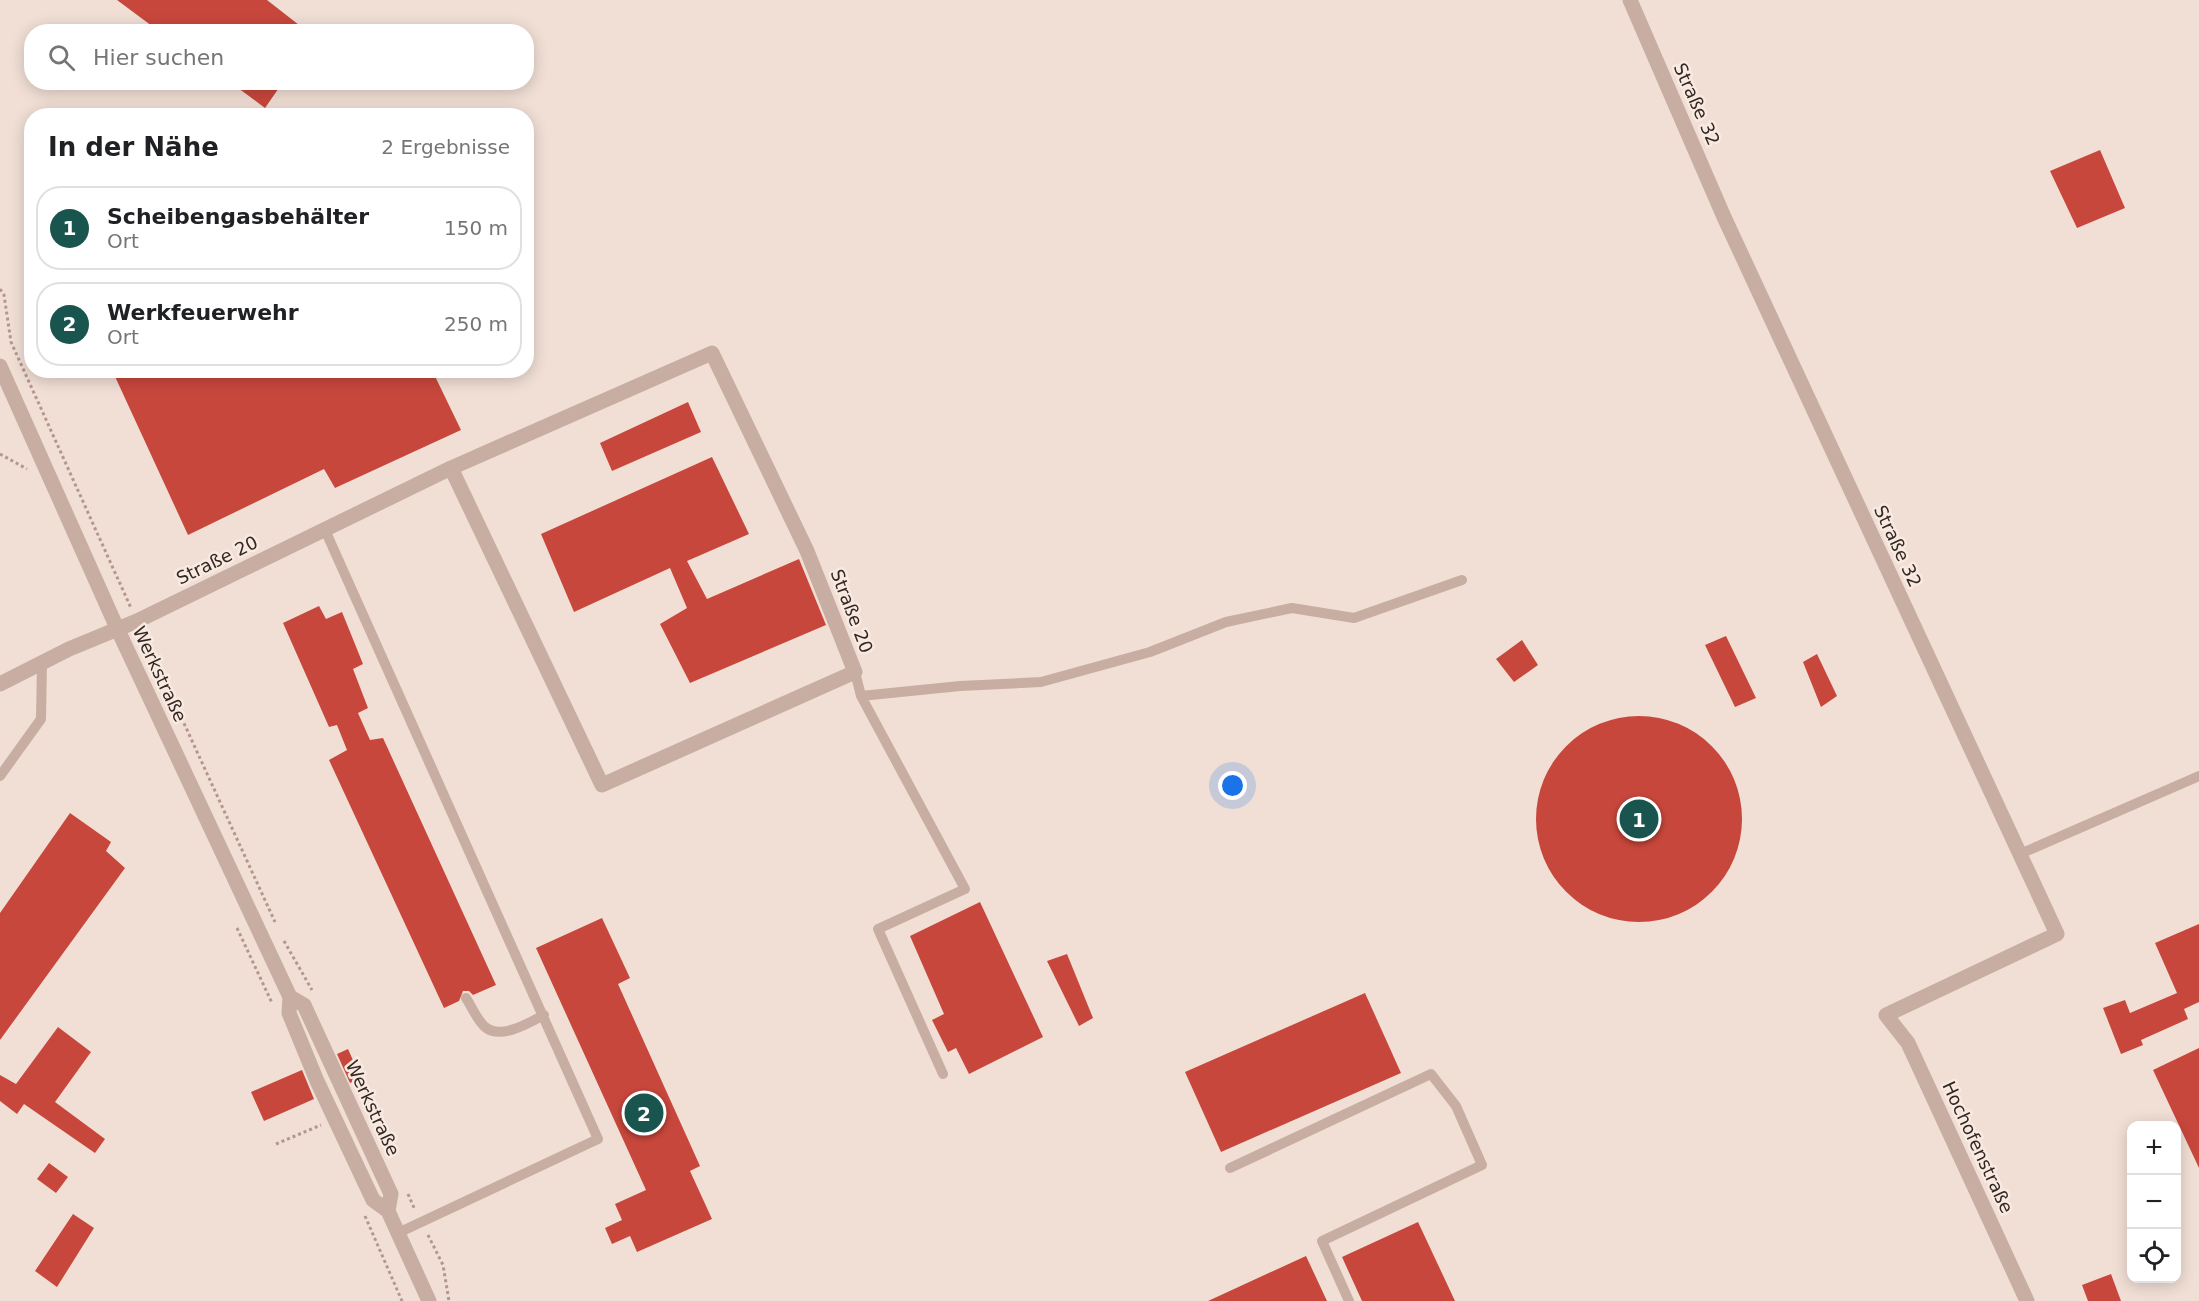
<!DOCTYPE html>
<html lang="de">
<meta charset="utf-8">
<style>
body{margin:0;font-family:"DejaVu Sans",sans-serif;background:#f2f2f2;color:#202124}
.controls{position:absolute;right:18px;bottom:18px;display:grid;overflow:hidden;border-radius:12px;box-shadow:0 3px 15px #0003}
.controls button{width:54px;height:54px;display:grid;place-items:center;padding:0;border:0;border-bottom:2px solid #e0e0e0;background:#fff;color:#202124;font:30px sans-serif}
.you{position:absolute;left:1233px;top:786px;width:21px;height:21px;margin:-15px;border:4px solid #fff;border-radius:50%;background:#1a73e8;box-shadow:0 0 0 9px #1a73e833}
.badge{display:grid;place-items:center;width:39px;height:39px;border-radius:50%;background:#1a544f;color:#fff;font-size:20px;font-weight:700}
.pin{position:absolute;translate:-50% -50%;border:3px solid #fff;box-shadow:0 2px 6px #0006}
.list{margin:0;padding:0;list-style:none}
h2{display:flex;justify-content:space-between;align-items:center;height:78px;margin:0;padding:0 24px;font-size:26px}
h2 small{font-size:20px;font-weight:400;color:#757577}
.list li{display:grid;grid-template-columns:39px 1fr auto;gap:18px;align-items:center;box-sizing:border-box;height:84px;margin:0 12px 12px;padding:0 12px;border:2px solid #e0e0e0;border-radius:24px}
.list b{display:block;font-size:22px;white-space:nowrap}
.list p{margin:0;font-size:20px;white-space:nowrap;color:#757577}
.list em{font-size:20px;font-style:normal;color:#757577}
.icon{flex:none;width:33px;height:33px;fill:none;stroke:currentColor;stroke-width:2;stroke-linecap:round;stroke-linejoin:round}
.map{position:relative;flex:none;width:2199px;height:1301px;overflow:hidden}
.search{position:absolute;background:#fff;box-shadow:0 3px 15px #0003;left:24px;top:24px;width:510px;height:66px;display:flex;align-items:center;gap:15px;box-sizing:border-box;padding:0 21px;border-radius:24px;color:#757577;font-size:22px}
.panel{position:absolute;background:#fff;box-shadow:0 3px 15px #0003;left:24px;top:108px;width:510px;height:270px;border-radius:24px}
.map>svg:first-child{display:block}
.building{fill:#c8473c}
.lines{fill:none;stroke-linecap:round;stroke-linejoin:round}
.path{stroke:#b4978c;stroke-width:3;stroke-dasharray:3 3;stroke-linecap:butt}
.lane{stroke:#c8ada2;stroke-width:10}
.street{stroke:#c8ada2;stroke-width:15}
.labels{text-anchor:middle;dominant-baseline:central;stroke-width:5;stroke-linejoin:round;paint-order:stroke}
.street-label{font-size:18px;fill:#332724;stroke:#f9eae1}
</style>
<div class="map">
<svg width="2199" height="1301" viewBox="0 0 2199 1301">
<rect width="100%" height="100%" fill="#f1dfd5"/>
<path class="building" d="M117,0H267L308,32H160Z
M230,82H283L265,108Z
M2100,150L2125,208L2077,228L2050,171Z
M112,370H432L461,430L335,488L324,469L188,535Z
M688,402L701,432L612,471L600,443Z
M712,457L749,534L687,561L707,599L799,559L826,625L690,683L660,624L687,608L670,568L574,612L541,534Z
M319,606L326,619L342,612L363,664L353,669L368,708L358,713L370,740L383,738L496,985L473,995L469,991H463L459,1001L444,1008L329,760L347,750L337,725L329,727L283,623Z
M1726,636L1756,698L1735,707L1705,645Z
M1522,640L1538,665L1514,682L1496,659Z
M1817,654L1837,696L1821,707L1803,662Z
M1536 819a103 103 0 1 1 206 0a103 103 0 1 1-206 0Z
M70,813L111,842L106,851L125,868L0,1040V913Z
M980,902L1043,1037L969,1074L956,1048L948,1052L932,1020L944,1014L910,936Z
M602,918L630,978L618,984L700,1166L690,1171L712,1219L637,1252L630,1236L612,1244L605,1228L622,1220L615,1204L646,1190L536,948Z
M2199,924V1002L2184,1009L2188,1019L2141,1040L2143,1045L2121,1054L2103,1008L2125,1000L2130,1013L2177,993L2155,943Z
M1067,954L1093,1018L1079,1026L1047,961Z
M1365,993L1401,1073L1221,1152L1185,1072Z
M58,1027L91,1052L55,1102L105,1139L95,1153L24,1104L17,1114L0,1101V1075L16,1084Z
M2199,1048V1168L2153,1070Z
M348,1049L361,1078L350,1083L337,1054Z
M302,1070L314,1099L264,1121L251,1092Z
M49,1163L68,1177L56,1193L37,1179Z
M73,1214L94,1228L57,1287L35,1271Z
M1418,1222L1455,1301H1362L1342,1257Z
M1306,1256L1327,1301H1208Z
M2111,1274L2121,1301H2088L2082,1285Z"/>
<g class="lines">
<path class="path" d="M0,289L4,295L11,342L131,608
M0,454L27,469
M144,636L275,922
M237,928L272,1003
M284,941L312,990
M276,1144L321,1125
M408,1194L415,1210
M365,1216L402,1301
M428,1235L443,1265L449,1301"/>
<path class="lane" d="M325,530L598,1139L398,1233
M855,672L861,696L965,889L878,929L943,1074
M861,696L960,686L1041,682L1150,652L1226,622L1292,608L1354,618L1462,580
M0,776L41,719L42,663
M2020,854L2199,776
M466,998C472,1007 477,1020 485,1027C501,1040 529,1023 544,1015
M1230,1168L1431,1074L1456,1106L1482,1165L1322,1241L1349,1301"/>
<path class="street" d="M1630,0L1724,217L2057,934L1886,1015L1908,1043L2027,1301
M0,366L117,628L290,997L289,1013L317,1081L373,1200L388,1211L429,1301
M0,684L69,649L137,621L451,468L712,353L807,551L855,672L602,785L451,468
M290,997L304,1005L391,1194L388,1211"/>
</g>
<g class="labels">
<g class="street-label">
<text transform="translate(1697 104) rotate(66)">Straße 32</text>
<text transform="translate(1898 546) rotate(65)">Straße 32</text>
<text transform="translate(217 560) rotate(-26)">Straße 20</text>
<text transform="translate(852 611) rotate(69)">Straße 20</text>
<text transform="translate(160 674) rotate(65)">Werkstraße</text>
<text transform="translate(373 1108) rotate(65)">Werkstraße</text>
<text transform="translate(1978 1147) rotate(65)">Hochofenstraße</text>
</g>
</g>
</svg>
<div class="controls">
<button>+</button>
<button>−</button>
<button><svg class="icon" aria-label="locate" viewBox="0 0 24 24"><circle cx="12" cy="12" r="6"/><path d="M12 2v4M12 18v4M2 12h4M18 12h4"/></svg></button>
</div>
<div class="you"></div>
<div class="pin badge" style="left:1639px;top:819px">1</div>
<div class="pin badge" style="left:644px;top:1113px">2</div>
<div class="search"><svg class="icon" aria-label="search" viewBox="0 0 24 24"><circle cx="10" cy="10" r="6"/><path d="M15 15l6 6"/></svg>Hier suchen</div>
<section class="panel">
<h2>In der Nähe<small>2 Ergebnisse</small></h2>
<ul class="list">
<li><span class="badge">1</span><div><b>Scheibengasbehälter</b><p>Ort</p></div><em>150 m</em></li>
<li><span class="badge">2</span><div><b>Werkfeuerwehr</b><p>Ort</p></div><em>250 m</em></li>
</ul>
</section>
</div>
